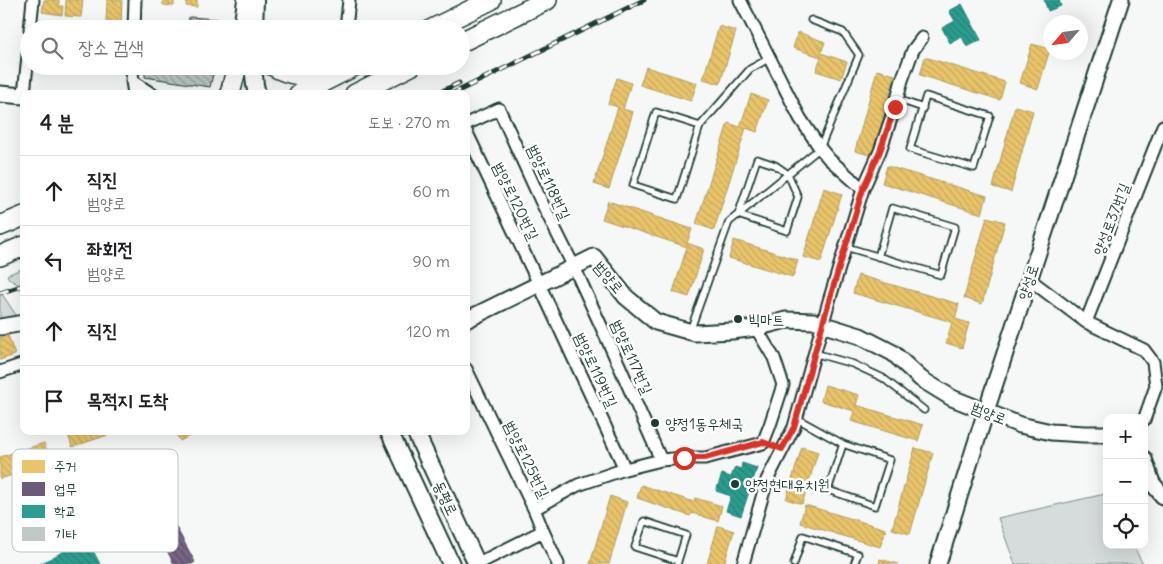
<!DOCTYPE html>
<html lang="ko">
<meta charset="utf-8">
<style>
body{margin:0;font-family:Delius,"Poor Story",sans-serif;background:#f6f6f6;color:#202124}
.controls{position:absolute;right:15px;bottom:15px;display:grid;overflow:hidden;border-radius:10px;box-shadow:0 5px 20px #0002}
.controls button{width:45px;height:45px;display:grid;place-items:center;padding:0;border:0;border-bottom:1px solid #e0e0e0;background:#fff;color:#202124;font:25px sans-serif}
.compass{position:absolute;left:1043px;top:15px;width:45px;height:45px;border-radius:50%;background:#fff;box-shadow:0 5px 20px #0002;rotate:242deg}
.stop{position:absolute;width:15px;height:15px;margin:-11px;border:4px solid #d93025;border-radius:50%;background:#fff}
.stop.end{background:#d93025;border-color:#fff;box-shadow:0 1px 5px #0008}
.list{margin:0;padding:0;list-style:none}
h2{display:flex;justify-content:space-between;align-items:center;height:65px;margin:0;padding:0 20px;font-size:21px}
h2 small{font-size:16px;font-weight:400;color:#757577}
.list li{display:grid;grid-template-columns:32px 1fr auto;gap:15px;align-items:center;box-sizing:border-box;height:70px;padding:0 20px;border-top:1px solid #e0e0e0}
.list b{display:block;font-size:19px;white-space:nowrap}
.list p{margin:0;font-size:16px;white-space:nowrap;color:#757577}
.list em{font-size:16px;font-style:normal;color:#757577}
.icon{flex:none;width:28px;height:28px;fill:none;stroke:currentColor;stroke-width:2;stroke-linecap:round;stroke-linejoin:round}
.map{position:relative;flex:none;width:1163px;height:564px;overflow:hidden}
.search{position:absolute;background:#fff;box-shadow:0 5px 20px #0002;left:20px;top:20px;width:450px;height:55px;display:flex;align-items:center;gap:12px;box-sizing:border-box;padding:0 18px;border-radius:28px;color:#757577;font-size:19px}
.panel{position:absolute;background:#fff;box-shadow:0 5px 20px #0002;left:20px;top:90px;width:450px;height:345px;border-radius:10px}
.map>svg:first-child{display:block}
.park{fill:#d6dcdb;stroke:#7a8c88}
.homes{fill:url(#homes-back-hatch);stroke:#ac9c5a}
.offices{fill:url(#offices-back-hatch);stroke:#565165}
.schools{fill:url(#schools-back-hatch);stroke:#278074}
.building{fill:url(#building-back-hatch);stroke:#1f3d34}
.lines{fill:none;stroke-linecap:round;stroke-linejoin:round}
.service-casing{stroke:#1f3d34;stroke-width:9}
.minor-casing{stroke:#1f3d34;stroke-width:15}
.tertiary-casing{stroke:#1f3d34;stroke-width:19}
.secondary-casing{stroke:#1f3d34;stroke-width:20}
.primary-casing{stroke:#1f3d34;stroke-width:22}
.service{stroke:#fff;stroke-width:5.5}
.minor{stroke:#fff;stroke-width:11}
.tertiary{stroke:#fff;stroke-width:15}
.secondary{stroke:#fff;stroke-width:16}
.primary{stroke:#fff;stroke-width:19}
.rail-casing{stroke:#1f3d34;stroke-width:5}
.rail{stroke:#fff;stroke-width:3;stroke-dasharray:9;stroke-linecap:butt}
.route{stroke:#d93025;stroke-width:6}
.poi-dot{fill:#1f3d34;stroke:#fff;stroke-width:2}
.labels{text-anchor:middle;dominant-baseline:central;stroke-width:5;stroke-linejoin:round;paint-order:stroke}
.street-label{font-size:15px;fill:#1f3d34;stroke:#fff}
.poi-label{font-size:15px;fill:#1f3d34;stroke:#fff;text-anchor:start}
.key{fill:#fff;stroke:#bcc5c2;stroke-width:1}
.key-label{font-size:14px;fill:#1f3d34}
</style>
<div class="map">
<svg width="1163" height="564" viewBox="0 0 1163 564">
<defs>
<pattern id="homes-back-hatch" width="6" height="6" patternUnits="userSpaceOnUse" patternTransform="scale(1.25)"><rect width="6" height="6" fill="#e9c46a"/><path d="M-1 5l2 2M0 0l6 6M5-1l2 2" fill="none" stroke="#c7a95c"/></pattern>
<pattern id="offices-back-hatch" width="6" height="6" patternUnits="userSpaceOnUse" patternTransform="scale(1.25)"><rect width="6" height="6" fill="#6d597a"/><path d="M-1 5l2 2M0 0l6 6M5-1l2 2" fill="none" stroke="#81748c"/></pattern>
<pattern id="schools-back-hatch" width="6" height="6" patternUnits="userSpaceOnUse" patternTransform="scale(1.25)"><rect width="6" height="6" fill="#2a9d8f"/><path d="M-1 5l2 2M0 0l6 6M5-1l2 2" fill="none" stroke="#238176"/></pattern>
<pattern id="building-back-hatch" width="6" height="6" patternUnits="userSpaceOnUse" patternTransform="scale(1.25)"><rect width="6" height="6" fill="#c0c9c6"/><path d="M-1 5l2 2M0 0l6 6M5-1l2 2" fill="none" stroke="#9ba4a2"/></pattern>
</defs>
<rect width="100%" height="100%" fill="#f6f7f7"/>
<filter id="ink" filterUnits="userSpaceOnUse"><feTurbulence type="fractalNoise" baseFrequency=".02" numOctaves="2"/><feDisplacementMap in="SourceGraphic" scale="10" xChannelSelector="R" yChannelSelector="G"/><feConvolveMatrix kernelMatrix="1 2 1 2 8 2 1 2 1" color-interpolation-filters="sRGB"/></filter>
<g filter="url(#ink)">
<path class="park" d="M24,268V288L9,279L7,275Z
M0,291L18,318L0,322Z
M1105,494L1107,498V545H1133L1143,564H1015L998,518Z"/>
<path class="homes" d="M44,0H59V6H63L62,15L42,12Z
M66,0H83L81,17L65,16Z
M107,0H122L121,24L106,23Z
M163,0H174V6L163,5Z
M185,0H197V7L186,6L187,0Z
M719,26L736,31L720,84L703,79Z
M798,32L825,42L821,53L847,62L841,79L816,71L821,57L793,48Z
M1032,44L1050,49L1038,89L1020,83Z
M925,57L1005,82L1000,100L920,75Z
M646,67L697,83L691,101L640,85Z
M877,70L895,75L873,156L855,151Z
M617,78L631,83L623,109L633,112L609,189L594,184L618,107L608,104Z
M751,94L768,100L757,132L746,128L714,230L696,224L728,123L740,127Z
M1015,106L1033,111L1011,192L993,187Z
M887,166L987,196L982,214L882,183Z
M824,188L842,194L821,262L803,257Z
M608,201L692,229L687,243L704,249L689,297L673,292L687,247L602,219Z
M987,217L1005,222L982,304L964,298Z
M734,240L798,260L793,277L729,258Z
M858,275L959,304L955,319L969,323L962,348L946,343L952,322L853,293Z
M8,335L15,355L0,360V338Z
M825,385L859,395L856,405L923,425L918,441L851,421L854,411L821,401Z
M67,431H120L72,447Z
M175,431H194L195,433L180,441Z
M44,443L51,463L0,479V457Z
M802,447L818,452L802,504L786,499Z
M915,448L933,453L910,534L892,529Z
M641,485L694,502L695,498L722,506L718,521L692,513L690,516L637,498Z
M610,496L627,502L609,564H590Z
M805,505L886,529L880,547L800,523Z
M718,526L734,531L724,564H707Z
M880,559L898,564H879Z"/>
<path class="offices" d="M156,490L195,562L192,564H174L140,499Z"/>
<path class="schools" d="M1044,0H1059L1061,6L1048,11Z
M962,4L981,40L967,47L962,37L950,43L942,28L955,21L949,11Z
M742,463L757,468L741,516L726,511L731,496L716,491L722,474L731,477L735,467L741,469Z
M87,539L100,564H40Z"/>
<path class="building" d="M189,17L218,19V23L225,25L224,29H188Z
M145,66H215L210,87L145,77Z"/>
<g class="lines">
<defs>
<path id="service" d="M926,96L990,116L974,168L910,149Z
M897,99L923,108
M656,112L700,126L677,199L633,185Z
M700,126L750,69L770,58
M757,159L775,165L788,174L798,197L787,231L738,215Z
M846,247L941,275L955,227L892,208L878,257
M690,331L729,222L820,148L859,55L843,32L811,20
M814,353L853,364L883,378L924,410
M796,418L843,444
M843,444L890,460L875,506L828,490Z
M677,564L686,535L644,521L635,547L678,561
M794,564L803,536L858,554L854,564"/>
<path id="minor" d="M740,0L800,118L820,148L829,159L863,189L829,301L794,427L767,480L743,564
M30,29L33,0
M134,29L135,0
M346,29L349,0
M133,66L132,81L134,94
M132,81L152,94
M24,94L29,46
M466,124L499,109L541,201L574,267L619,365L661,460
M466,131L539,284L625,469
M863,189L880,151L895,107L902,80L913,50L922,38
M1029,279L1086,322L1144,350L1153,362L1156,386L1144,420
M1086,322L1163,126
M466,369L534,509L543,531L558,564
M0,372L24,364
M534,509L578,485L625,469L661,460L684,458H705L763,443L770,425L783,385L774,358L756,328
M477,564L543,531"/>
<path id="tertiary" d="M0,94L24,96
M466,320L594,257L626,297L656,322L695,333L732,331L756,328L786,320L814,321
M0,327L24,323
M831,327L860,336L893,353L921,379L952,398L1020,425L1051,432L1084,434H1107
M1144,459L1152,483L1163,496
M938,564L986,411L1121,0"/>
<path id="secondary" d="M242,29L246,0
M254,29L255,0
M253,66L255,85L257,94
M389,431L451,564
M415,431L477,564"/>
<path id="primary" d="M432,29L491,0
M461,42L547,0
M273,66C292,78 314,76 335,76
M230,94L237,66
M299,94L355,66
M355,94L411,66
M0,226L24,216
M0,256L24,246"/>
</defs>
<use href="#service" class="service-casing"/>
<use href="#minor" class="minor-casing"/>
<use href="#tertiary" class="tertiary-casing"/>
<use href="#secondary" class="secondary-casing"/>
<use href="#primary" class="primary-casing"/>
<use href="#service" class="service"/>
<use href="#minor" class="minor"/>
<use href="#tertiary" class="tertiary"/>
<use href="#secondary" class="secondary"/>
<use href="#primary" class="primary"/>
<defs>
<path id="rail" d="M436,94L459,83
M452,94L644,0
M0,293L24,285"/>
</defs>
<use href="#rail" class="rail-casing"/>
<use href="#rail" class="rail"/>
</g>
</g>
<g class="lines" filter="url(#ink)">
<path class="route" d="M684,458H705L763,442L782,449L794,427L829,301L863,189L880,151L895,107"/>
</g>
<g class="poi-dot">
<circle cx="738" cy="319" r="5"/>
<circle cx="655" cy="423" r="5"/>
<circle cx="735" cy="484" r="5"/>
</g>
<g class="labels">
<g class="street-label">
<text transform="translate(549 182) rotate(65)">범양로118번길</text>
<text transform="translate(516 201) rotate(64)">범양로120번길</text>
<text transform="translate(1111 219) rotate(-69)">양성로37번길</text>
<text transform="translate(609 277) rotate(50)">범양로</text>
<text transform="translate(1028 282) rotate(-72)">양성로</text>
<text transform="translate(632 357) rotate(66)">범양로117번길</text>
<text transform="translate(596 370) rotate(65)">범양로119번길</text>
<text transform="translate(989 413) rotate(22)">범양로</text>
<text transform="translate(527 459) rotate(64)">범양로125번길</text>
<text transform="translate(446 498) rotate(65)">동평로</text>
</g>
<g class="poi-label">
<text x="748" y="319">빅마트</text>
<text x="665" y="423">양정1동우체국</text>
<text x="745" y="484">양정현대유치원</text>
</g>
</g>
<rect x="12" y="449" width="166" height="103" rx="8" class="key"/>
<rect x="22" y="460" width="23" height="13" fill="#e9c46a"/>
<rect x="22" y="482" width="23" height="14" fill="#6d597a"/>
<rect x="22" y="505" width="23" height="13" fill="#2a9d8f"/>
<rect x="22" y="527" width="23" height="14" fill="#c0c9c6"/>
<g class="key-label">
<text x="54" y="471">주거</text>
<text x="54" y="494">업무</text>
<text x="54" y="516">학교</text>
<text x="54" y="539">기타</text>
</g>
</svg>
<div class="controls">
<button>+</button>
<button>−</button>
<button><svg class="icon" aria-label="locate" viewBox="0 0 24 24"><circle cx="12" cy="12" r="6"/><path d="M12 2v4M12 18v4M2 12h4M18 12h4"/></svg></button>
</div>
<svg class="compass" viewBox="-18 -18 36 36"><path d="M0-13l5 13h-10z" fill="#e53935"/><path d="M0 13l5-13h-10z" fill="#757577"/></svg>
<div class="stop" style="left:684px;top:458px"></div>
<div class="stop end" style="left:895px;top:107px"></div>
<div class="search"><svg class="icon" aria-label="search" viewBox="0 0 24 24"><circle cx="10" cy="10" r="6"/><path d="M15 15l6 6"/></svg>장소 검색</div>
<section class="panel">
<h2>4 분<small>도보 · 270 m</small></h2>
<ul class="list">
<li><svg class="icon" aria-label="ahead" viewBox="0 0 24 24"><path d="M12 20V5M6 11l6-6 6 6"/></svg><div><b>직진</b><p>범양로</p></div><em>60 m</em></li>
<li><svg class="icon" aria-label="left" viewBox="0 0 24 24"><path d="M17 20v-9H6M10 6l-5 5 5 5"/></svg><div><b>좌회전</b><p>범양로</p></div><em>90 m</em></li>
<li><svg class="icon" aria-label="ahead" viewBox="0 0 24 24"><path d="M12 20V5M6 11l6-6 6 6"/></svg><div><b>직진</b></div><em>120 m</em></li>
<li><svg class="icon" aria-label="arrive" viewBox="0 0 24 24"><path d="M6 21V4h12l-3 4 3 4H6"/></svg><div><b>목적지 도착</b></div></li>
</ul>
</section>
</div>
